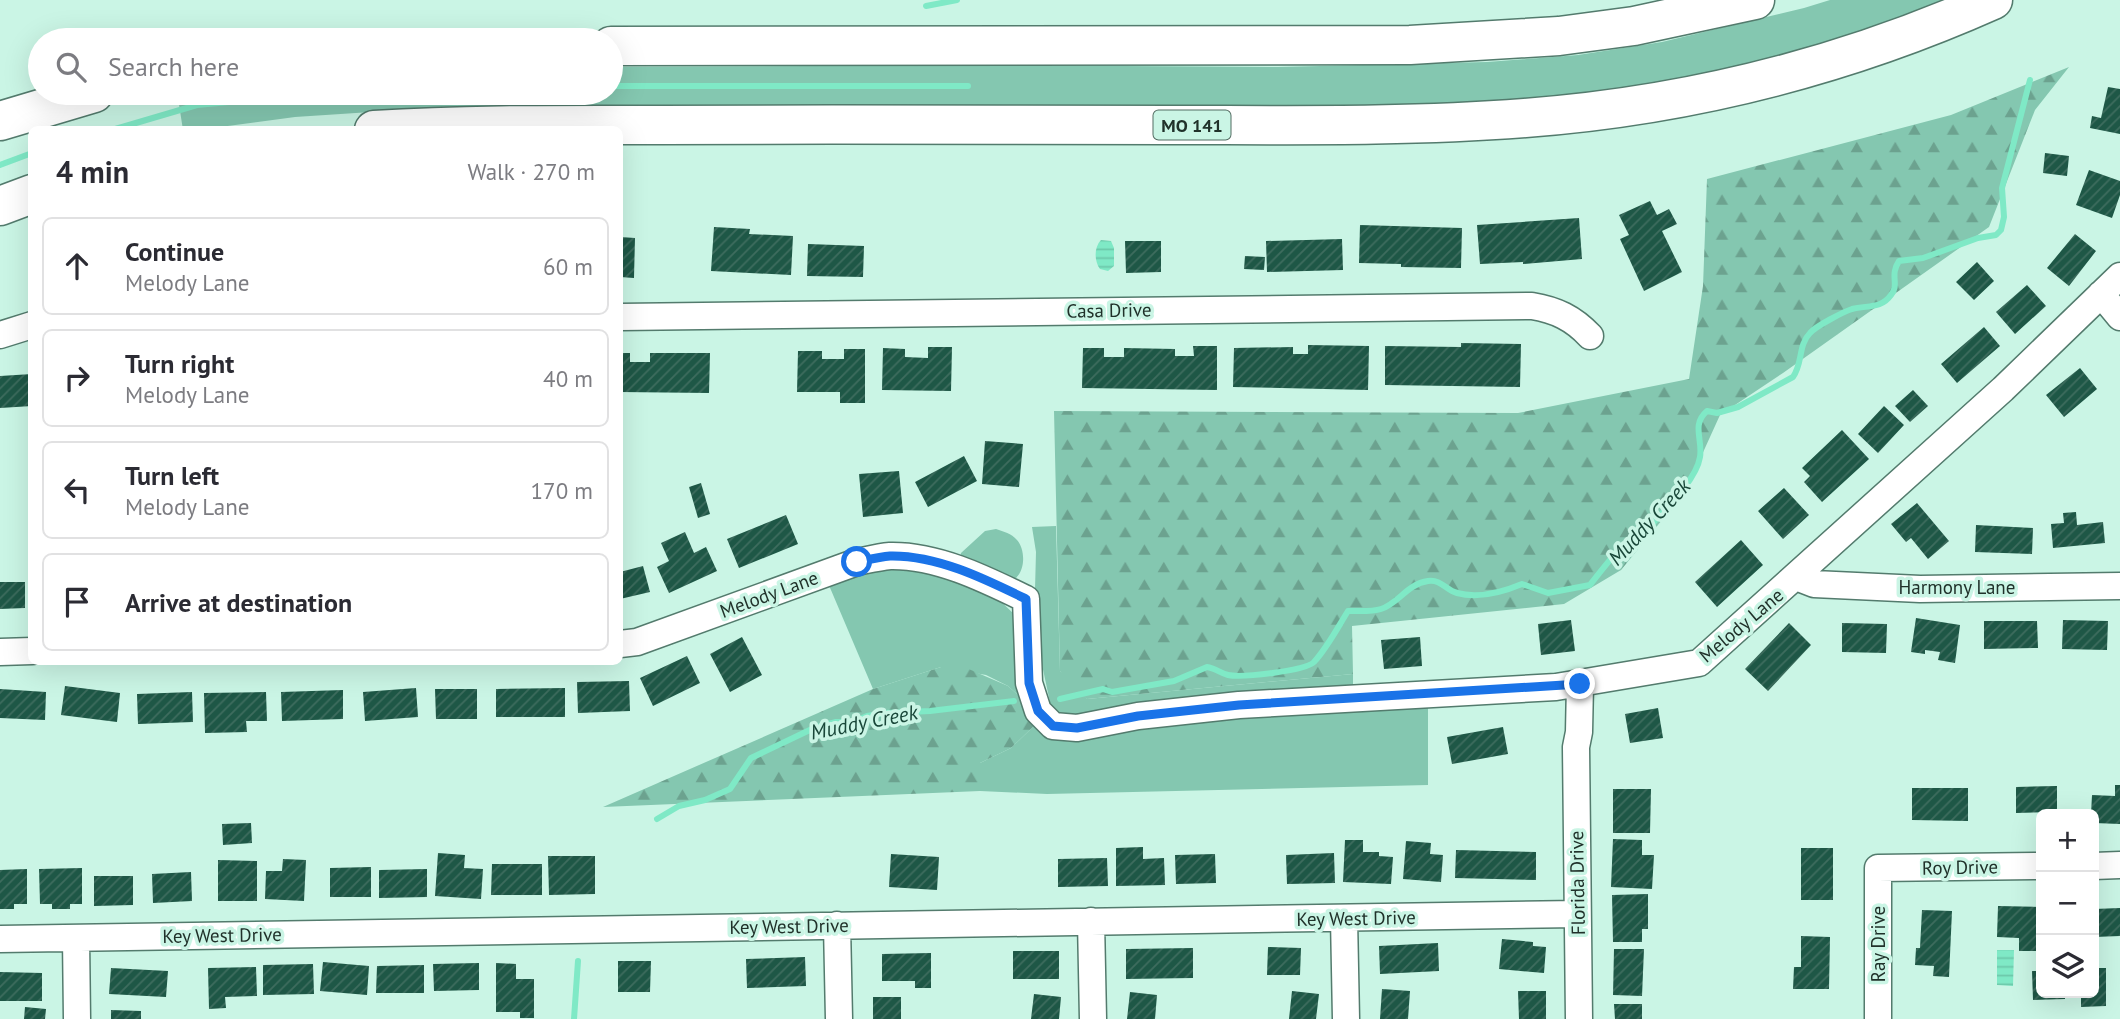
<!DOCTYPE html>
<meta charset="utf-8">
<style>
body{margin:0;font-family:"PT Sans",sans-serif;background:#f2f2f3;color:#2b2b33}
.controls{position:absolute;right:21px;bottom:21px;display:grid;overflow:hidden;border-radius:10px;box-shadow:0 7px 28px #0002}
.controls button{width:63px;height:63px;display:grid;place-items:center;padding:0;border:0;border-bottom:2px solid #e1e1e2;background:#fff;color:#2b2b33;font:35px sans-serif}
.stop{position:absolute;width:21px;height:21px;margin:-16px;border:5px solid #1a73e8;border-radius:50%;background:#fff}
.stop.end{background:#1a73e8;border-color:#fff;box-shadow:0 2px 7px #0008}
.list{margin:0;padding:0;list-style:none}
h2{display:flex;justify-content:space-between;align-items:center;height:91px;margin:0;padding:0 28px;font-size:30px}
h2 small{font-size:23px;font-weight:400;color:#7c7c81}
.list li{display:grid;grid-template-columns:46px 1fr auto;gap:21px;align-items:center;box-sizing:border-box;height:98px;margin:0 14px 14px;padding:0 14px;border:2px solid #e1e1e2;border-radius:10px}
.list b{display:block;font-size:26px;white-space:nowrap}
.list p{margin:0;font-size:23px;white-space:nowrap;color:#7c7c81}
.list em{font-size:23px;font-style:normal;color:#7c7c81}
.icon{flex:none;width:38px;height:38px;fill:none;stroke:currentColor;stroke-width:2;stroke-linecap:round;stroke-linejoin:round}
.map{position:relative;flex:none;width:2120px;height:1019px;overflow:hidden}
.search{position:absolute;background:#fff;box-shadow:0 7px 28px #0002;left:28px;top:28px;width:595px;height:77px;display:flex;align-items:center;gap:18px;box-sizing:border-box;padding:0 24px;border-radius:38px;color:#7c7c81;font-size:26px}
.panel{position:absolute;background:#fff;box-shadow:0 7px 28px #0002;left:28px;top:126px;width:595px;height:539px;border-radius:10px}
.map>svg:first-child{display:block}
.grass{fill:#84c7b0}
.forest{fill:url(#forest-firs)}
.water{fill:url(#water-rules)}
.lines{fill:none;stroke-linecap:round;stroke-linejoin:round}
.stream{stroke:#7fe9c6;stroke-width:6}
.building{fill:url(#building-hatch)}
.minor-casing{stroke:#537b6d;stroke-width:29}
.highway-casing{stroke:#537b6d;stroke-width:41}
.minor{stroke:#fff;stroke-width:26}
.highway{stroke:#fff;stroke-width:38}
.route{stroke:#1a73e8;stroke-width:9}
.labels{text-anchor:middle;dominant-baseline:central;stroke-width:7;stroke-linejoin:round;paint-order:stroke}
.shield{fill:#caf5e5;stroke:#536c62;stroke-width:2}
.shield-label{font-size:18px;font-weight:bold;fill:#20312a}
.street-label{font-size:19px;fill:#20312a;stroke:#caf5e5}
.water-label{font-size:21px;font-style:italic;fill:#194739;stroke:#caf5e5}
</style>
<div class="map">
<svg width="2120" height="1019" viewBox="0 0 2120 1019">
<defs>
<pattern id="forest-firs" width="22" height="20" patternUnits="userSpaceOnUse" patternTransform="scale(1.75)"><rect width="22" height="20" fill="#84c7b0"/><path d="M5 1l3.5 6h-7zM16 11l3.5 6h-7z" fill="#6ca28f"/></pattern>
<pattern id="water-rules" width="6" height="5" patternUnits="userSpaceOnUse" patternTransform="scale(1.75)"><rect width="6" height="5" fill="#7fe9c6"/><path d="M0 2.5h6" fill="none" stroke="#6dc8aa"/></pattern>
<pattern id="building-hatch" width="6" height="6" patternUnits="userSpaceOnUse" patternTransform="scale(1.75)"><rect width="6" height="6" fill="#1e5746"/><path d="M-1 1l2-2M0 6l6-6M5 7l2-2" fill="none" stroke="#3e6c5e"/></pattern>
</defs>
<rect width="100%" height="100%" fill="#caf5e5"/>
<path class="grass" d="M1830,0H1950C1912,14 1874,29 1835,42C1717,81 1576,98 1452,106L371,112L295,117L205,129L183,130L178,98L185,93H611V67L975,65L1278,67L1487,62L1578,55L1662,42L1804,8Z
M1056,526L1060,671L1087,699L1353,674V691L1155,700L1104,713L1082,721L1059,715L1051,707L1034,627L1036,552L1032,527Z
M996,529C1004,532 1011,533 1017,540C1026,550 1026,575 1011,581L960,559L961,553L985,531Z
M905,564L993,594L1015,615L1027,703L1008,686L986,675L941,667L873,689L828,583L879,566Z
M1428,706V785L1047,794L980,791V763L1011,748L1035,725L1060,740L1073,742L1151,718Z"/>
<path class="forest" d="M2069,67L2035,110L1989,227L1783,373L1720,415L1685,492L1621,570L1564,604L1352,626L1353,674L1087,699L1073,690L1060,671L1054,411L1518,413L1689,379L1703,286L1707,179L1951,115Z
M941,667H964L1008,686L1027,703L1035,725L1011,748L980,763V791L603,807L873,689Z"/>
<path class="water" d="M1101,240L1111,241L1114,248V266L1108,271L1100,269C1094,261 1094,247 1101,240Z
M1997,950H2014L2013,986L1997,985Z"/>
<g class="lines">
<path class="stream" d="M926,6L957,0
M611,86H968
M112,130L197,105L325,93
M0,165L32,153
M1060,699L1103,689L1112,692L1174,681L1207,667C1215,668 1220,673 1228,675C1241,678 1305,671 1314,662C1327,648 1338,627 1348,611C1359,611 1372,612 1381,609C1399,603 1407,584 1428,581C1441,579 1446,590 1457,593C1479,599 1503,592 1522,584L1548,593L1590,585C1605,566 1621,542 1644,533C1660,514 1696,482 1700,457C1703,439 1691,425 1707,411L1717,413L1738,407L1793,377C1803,363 1798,345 1810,333C1816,326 1843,312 1852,309C1868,305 1881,309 1891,295C1900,284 1889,276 1899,261L1923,258L1978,238L1996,235L2001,230L2004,217L2002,188L2030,80
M657,819L679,806L705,800L730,789L751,758L814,728L836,722H853L867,716L885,713L930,711L1014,701
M574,1019L578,961"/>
</g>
<path class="building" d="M2108,87L2120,89V134L2090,128L2092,116L2101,118Z
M2045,153L2069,156L2067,176L2043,173Z
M2089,170L2120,181V195L2112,218L2076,205Z
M1650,201L1657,215L1669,209L1677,224L1662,231L1682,272L1644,291L1620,239L1629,235L1619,215Z
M1579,218L1582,259L1523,264V262L1480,264L1477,225Z
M1360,225L1462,228L1461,268L1401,267V264L1359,263Z
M714,227L750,229L749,234L793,236L791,275L711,271Z
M2075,234L2096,251L2069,286L2047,268Z
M620,237L635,238L634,278L620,277Z
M1342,239L1343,270L1267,272L1266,241Z
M1125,241H1161V272L1126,273Z
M808,244L864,246L863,277L807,276Z
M1245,256L1265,257L1264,270L1244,269Z
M1977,262L1994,281L1974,300L1956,282Z
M2027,285L2046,306L2015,334L1996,312Z
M1984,327L2000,346L1957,383L1941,364Z
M1461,343L1521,344L1520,387L1385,385V346L1461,347Z
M1308,345L1369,346L1368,390L1233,387L1234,348L1293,347V354H1308Z
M1193,346H1217V390L1082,388L1083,348H1104V357H1124V348L1175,349V356H1194Z
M928,347H952L951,391L882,390L883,348L905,349V357L928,358Z
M844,349H865V403H840V392H797L798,351H822V359H844Z
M620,353H630V362H650V353H710L709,393L620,392Z
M2080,368L2097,389L2064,417L2046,395Z
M32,374V406L0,408V376Z
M1913,390L1928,406L1910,422L1895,406Z
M1884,406L1904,425L1878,453L1858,434Z
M1842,430L1869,459L1822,502L1804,482L1810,476L1802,468Z
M985,441L1023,444L1019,487L982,484Z
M964,456L977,481L928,507L915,482Z
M899,471L903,513L863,517L859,474Z
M701,483L710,514L698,518L689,487Z
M1784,488L1809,515L1783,539L1758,511Z
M1917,503L1949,541L1928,559L1911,538L1906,542L1891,524Z
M2076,512L2077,525L2103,522L2105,543L2053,548L2051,524L2064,523L2063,513Z
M786,515L798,544L739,568L727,539Z
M1976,525L2033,528L2032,554L1975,552Z
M685,532L694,553L706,547L717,571L669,593L657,567L669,561L661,543Z
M1741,540L1763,565L1717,607L1695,582Z
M643,566L650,592L620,599V572Z
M0,582H25V608L0,609Z
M1916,618L1960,625L1955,663L1938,660L1940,652L1925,650V654L1911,652Z
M1571,620L1575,651L1541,655L1538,624Z
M2063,620L2108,621L2107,650L2062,649Z
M1984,621H2037L2038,648L1984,649Z
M1789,623L1811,645L1768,691L1745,669Z
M1842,623L1887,624L1886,653L1842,652Z
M742,637L762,675L730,692L710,654Z
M1420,637L1422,666L1384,669L1381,640Z
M687,656L700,683L653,706L640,678Z
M629,681L630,711L578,713L577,682Z
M65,686L120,693L117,722L61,715Z
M416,688L418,717L365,721L363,692Z
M565,688V717H496V689Z
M0,689L46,692L45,720L0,718Z
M435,689H477V719H436Z
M343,690V719L282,721L281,692Z
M192,692L193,722L138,724L137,694Z
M266,692L267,721H246L247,732L205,733L204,693Z
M1658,708L1663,738L1630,743L1625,714Z
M1503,727L1508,754L1452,764L1447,737Z
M2115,785H2120V824L2094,823V814H2091L2092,795L2115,796Z
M2057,786V812L2016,813V787Z
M1912,788H1968V821L1912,820Z
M1613,789H1651L1650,833H1613Z
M251,823L252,843L223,845L222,824Z
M1613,839L1642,840V855H1654L1652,889L1611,887Z
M1345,840H1363V852H1379V856L1393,857L1391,884L1343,882Z
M1406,841L1431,843L1430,854L1443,855L1441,882L1403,879Z
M1143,847V859L1164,858L1165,885L1116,886V848Z
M1801,848H1833V900H1801Z
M1456,850L1536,852V880L1455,878Z
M438,853L465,855L464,868L483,869L481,899L435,896Z
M1334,853L1335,883L1287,884L1286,855Z
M891,854L939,857L937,890L889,887Z
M1215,854L1216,883L1176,884L1175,855Z
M548,856H595V894L549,895Z
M1107,858L1108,886L1058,887V859Z
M283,859L306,860L304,901L265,899L266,871H282Z
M218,860L257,861V901H218Z
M492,864H542V895H491Z
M371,867V897H330V868Z
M82,868V904H70V909H52V904H40L39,869Z
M27,869V904H14V909H0V870Z
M427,869V897L379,898V870Z
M191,872L192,901L153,903L152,874Z
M94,876H133V905L94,906Z
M1648,894V929H1642V942H1613L1612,895Z
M1998,906L2041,907V951H2019V938L1997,937Z
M2120,908V936L2094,937V909Z
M1922,910L1952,911L1949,977L1933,976L1934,966L1915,965L1916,948H1920Z
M1801,936L1830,937L1829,989H1793L1794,967H1801Z
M1502,939L1533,942V946L1546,947L1544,973L1499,969Z
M1438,943L1439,971L1380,974L1379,946Z
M1268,947L1301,948L1300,975H1267Z
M1193,948V978L1126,979V949Z
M1614,949H1644L1642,996L1613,995Z
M1013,951H1059V979H1013Z
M931,953V988H915V981H882V954Z
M805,957L806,986L747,988L746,959Z
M618,961H651L650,992H618Z
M323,962L369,966L367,995L320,991Z
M479,963V990L434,991L433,964Z
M496,963L516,964V979H534V1018H520V1012H496Z
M313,964L314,994L263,995V965Z
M424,965V993H376L377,966Z
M256,967L257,996L225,997L226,1008L209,1009L208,968Z
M111,968L168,971L166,997L109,994Z
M2094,968H2106V1006L2081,1007V993H2094Z
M2032,971H2041V993H2065V999L2033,1000Z
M0,972L42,973V1001H0Z
M1382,989L1410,991L1408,1019H1380Z
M1292,991L1319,994L1316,1019H1289Z
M1518,991H1546V1019H1519Z
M1130,992L1157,995L1155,1019H1127Z
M1034,994L1061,997L1059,1019H1031Z
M873,997H901V1019H873Z
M1614,1004H1642V1019H1615Z
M25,1007L46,1009L45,1019H24Z
M111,1010L141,1011V1019H111Z"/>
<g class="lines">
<defs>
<path id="minor" d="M2101,294L2120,317
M620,317L1532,306C1556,310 1573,318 1590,336
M0,335L32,325
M1796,577L1814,584L1920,589L2120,586
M620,644L637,642L857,562C867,560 879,557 890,556C937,555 985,579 1026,599L1029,683L1038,711L1053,726L1077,728L1138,716L1239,705L1556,687L1699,663L2003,389L2120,276
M0,652L32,651
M2094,866L2120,865
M1344,918L1346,1019
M1091,921L1093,1019
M837,925L839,1019
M76,938L77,1019
M0,939L1577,914
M1579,1019L1576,747L1579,732L1580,684
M1878,1019V868L2041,866"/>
<path id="highway" d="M611,46L1410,45L1559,36L1634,26L1755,0
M0,121L94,93
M374,130C470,124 566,125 662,125C832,124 1002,125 1172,125C1289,125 1407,127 1525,118C1686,106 1845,66 1993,0
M0,206L32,194"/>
</defs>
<use href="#minor" class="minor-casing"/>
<use href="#highway" class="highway-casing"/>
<use href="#minor" class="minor"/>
<use href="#highway" class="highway"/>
</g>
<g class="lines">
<path class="route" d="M857,562C867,560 879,557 890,556C937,555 985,579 1026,599L1029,683L1038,711L1053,726L1077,728L1138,716L1239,705L1580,684"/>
</g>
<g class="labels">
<rect class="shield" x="1153.5" y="110.5" width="77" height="29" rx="5"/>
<g class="shield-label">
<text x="1192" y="125">MO 141</text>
</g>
<g class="street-label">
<text transform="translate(1109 310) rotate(-1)">Casa Drive</text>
<text x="1957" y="587">Harmony Lane</text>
<text transform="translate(769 594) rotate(-20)">Melody Lane</text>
<text transform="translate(1741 625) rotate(-40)">Melody Lane</text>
<text transform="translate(1960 867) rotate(-1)">Roy Drive</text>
<text transform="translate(1577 883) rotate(-91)">Florida Drive</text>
<text transform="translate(1356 918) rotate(-1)">Key West Drive</text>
<text transform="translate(789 926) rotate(-1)">Key West Drive</text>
<text transform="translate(222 935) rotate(-1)">Key West Drive</text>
<text transform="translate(1878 944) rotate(-90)">Ray Drive</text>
</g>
<g class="water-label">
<text transform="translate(1649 522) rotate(-47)">Muddy Creek</text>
<text transform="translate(864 722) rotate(-11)">Muddy Creek</text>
</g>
</g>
</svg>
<div class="controls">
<button>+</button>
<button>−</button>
<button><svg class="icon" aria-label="layers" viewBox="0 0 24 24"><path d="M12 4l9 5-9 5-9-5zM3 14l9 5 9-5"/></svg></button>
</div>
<div class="stop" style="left:857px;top:562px"></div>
<div class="stop end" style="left:1580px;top:684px"></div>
<div class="search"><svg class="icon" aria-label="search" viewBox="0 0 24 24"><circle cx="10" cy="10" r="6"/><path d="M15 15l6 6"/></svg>Search here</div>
<section class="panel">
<h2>4 min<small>Walk · 270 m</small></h2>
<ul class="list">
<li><svg class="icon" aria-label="ahead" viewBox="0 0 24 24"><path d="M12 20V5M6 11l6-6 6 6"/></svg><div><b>Continue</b><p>Melody Lane</p></div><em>60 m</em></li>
<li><svg class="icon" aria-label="right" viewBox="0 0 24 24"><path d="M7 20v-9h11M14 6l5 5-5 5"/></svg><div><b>Turn right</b><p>Melody Lane</p></div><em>40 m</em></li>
<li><svg class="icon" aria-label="left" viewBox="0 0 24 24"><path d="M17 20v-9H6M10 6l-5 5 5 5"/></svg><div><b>Turn left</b><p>Melody Lane</p></div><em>170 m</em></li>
<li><svg class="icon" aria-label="arrive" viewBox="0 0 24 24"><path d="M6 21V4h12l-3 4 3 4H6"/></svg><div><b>Arrive at destination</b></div></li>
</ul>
</section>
</div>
